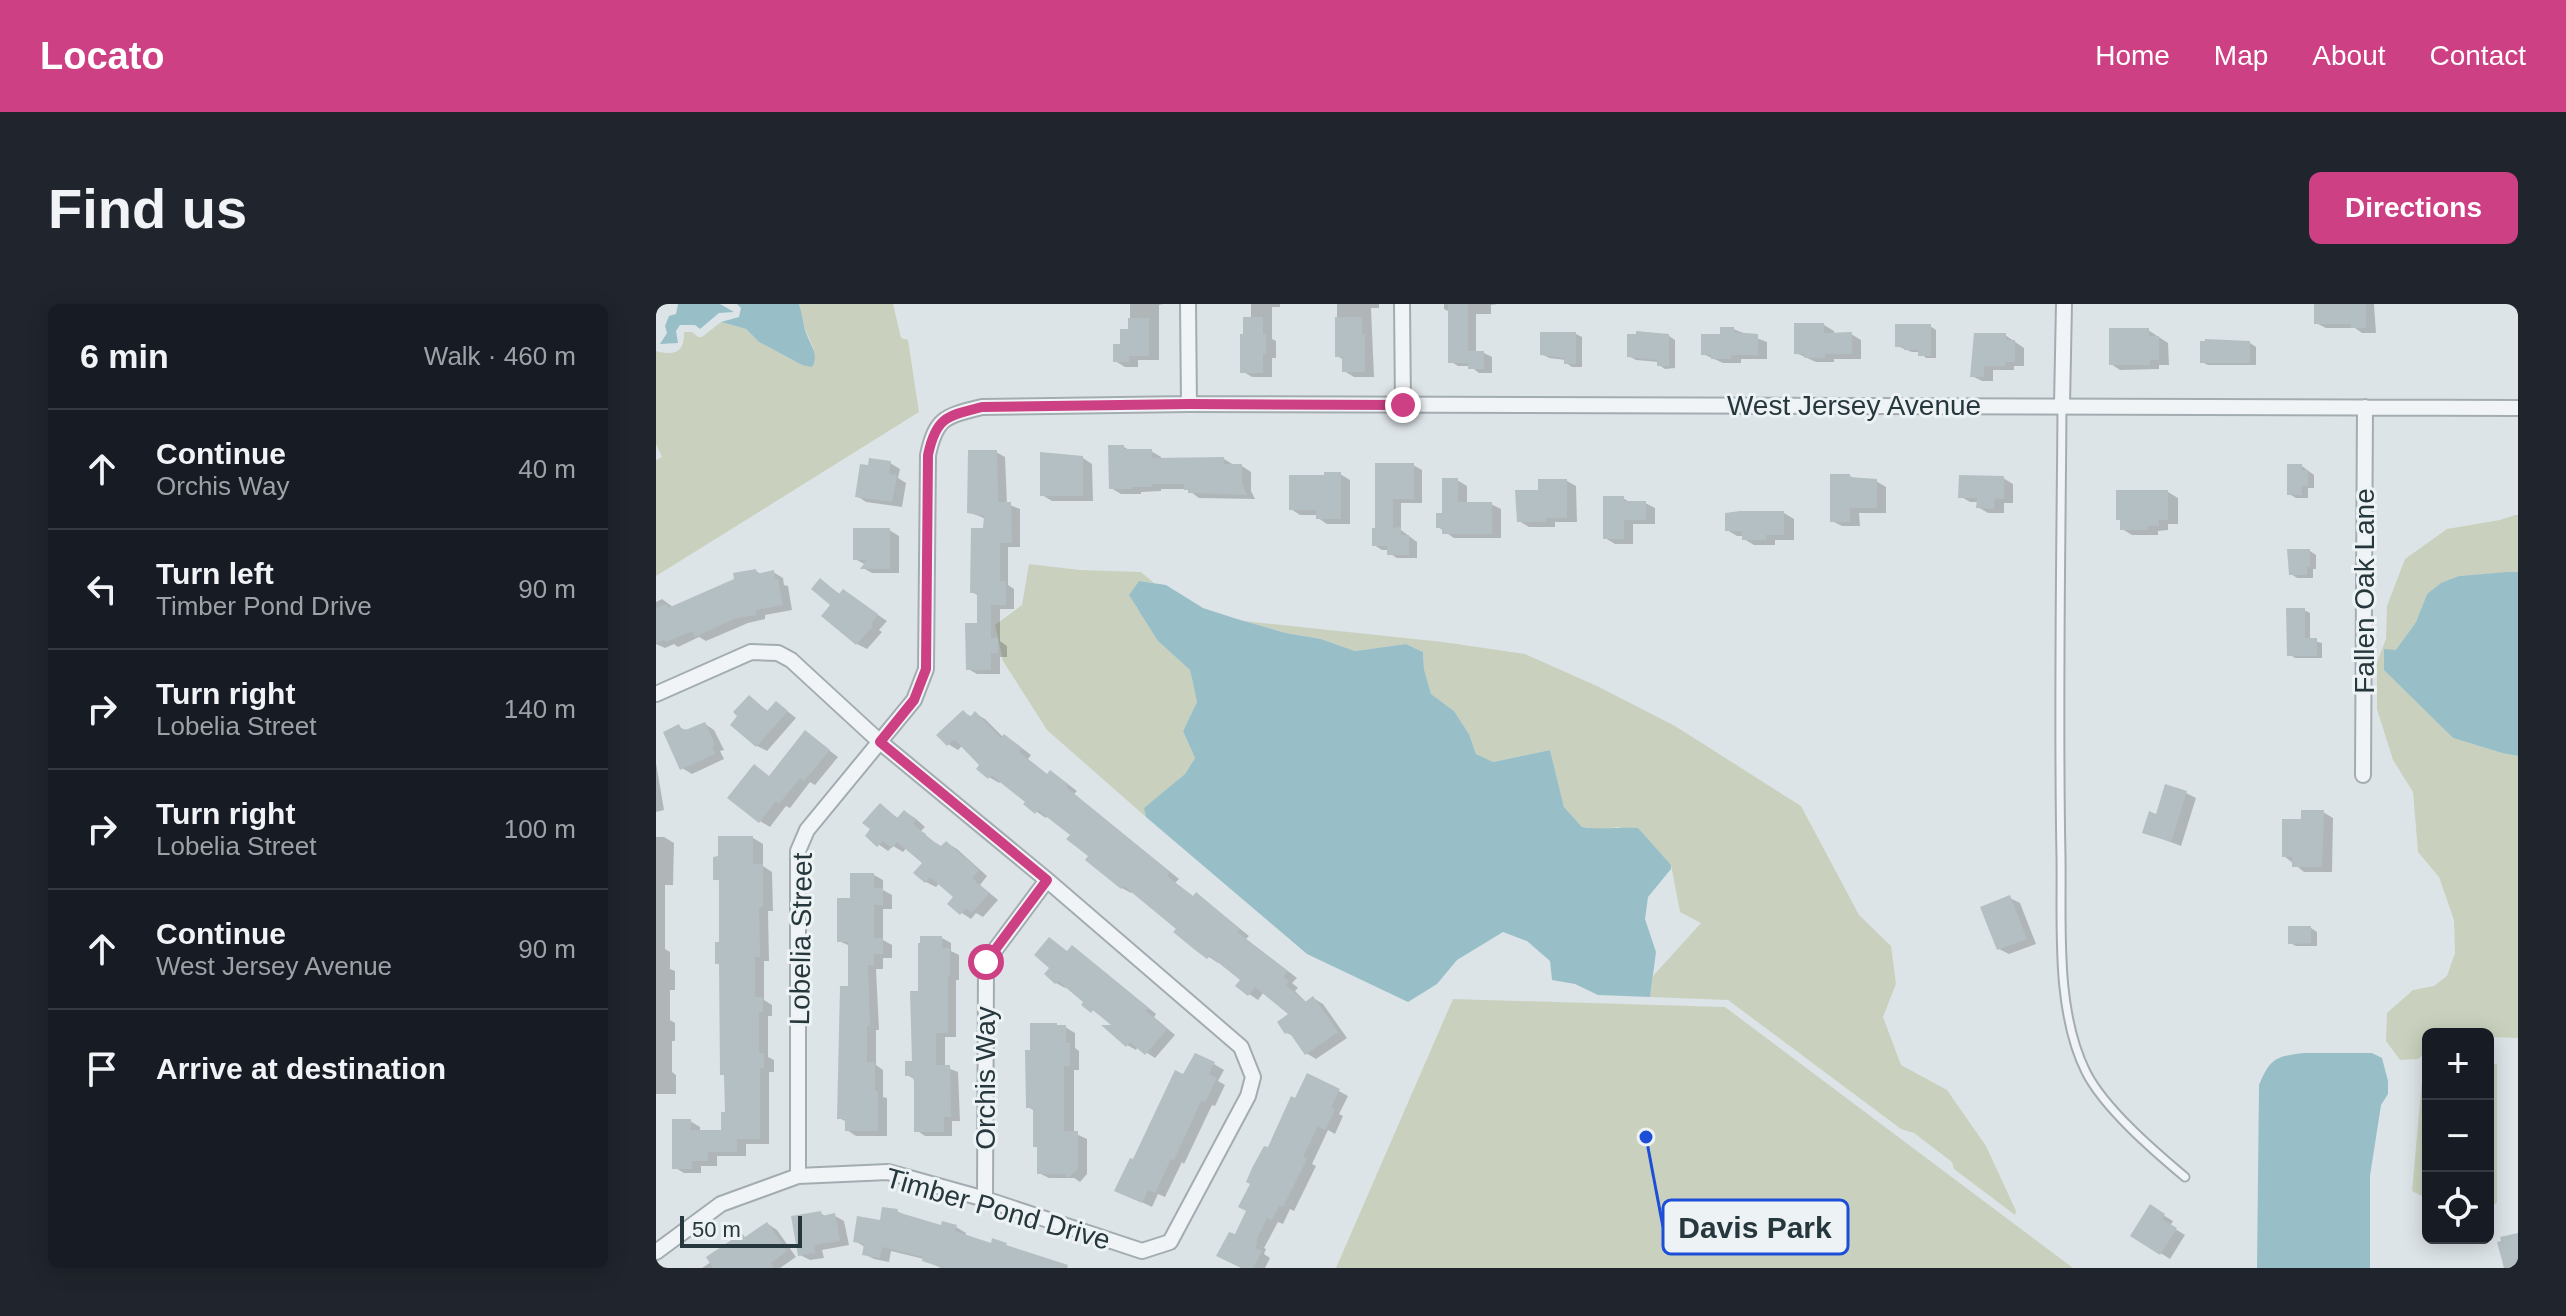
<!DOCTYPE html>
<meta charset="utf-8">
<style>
body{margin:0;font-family:Helvetica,sans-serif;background:#20242c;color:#f1f3f6}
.controls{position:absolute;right:24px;bottom:24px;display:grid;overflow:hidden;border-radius:12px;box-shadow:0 4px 20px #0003}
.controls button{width:72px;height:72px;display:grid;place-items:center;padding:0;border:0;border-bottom:2px solid #363941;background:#171b24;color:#f1f3f6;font:40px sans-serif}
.scale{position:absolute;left:24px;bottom:20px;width:122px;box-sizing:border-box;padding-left:8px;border:4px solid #27373e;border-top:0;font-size:22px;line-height:28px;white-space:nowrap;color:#27373e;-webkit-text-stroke:6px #edf3f5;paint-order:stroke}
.stop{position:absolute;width:24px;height:24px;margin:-18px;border:6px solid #ce4084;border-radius:50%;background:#fff}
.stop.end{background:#ce4084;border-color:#fff;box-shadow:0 2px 8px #0008}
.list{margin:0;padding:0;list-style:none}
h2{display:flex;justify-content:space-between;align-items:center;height:104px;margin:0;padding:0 32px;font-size:34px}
h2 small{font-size:26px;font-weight:400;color:#9ea1a6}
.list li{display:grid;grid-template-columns:52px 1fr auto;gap:24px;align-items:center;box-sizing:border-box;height:120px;padding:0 32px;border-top:2px solid #363941}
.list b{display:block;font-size:30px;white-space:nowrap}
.list p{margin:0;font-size:26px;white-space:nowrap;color:#9ea1a6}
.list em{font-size:26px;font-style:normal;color:#9ea1a6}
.icon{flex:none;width:44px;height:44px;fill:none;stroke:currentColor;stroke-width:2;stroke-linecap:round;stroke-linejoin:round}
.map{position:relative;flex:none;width:1862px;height:964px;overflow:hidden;border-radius:12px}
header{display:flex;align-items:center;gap:48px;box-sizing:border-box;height:112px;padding:0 40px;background:#ce4084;color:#fff}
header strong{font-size:38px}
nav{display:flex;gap:44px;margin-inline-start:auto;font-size:28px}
.intro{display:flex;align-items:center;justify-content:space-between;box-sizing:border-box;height:192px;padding:0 48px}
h1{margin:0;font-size:56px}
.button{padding:20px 36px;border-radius:12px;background:#ce4084;color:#fff;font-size:28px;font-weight:700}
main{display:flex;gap:48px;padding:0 48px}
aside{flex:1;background:#171b24;border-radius:12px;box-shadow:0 4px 20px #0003}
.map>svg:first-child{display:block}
.green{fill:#c9d1be}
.water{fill:#98bfc8}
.shadow{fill:#0003}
.building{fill:#b4bfc4}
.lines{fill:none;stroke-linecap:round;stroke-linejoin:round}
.service-casing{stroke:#a3adb1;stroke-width:11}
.minor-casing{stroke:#a3adb1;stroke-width:18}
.service{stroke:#f0f4f6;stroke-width:7}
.minor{stroke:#f0f4f6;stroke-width:14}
.route{stroke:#ce4084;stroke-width:10}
.labels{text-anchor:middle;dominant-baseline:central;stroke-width:6;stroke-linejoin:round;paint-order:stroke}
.street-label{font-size:28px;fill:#27373e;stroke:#edf3f5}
.leader{fill:none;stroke:#1d4ed8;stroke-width:3}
.callout-dot{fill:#1d4ed8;stroke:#edf3f5;stroke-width:3}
.callout{fill:#edf3f5;stroke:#1d4ed8;stroke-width:3}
.callout-label{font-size:30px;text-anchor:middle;font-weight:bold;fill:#27373e}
</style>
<header>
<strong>Locato</strong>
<nav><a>Home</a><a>Map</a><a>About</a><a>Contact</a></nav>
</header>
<div class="intro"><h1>Find us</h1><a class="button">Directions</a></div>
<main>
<aside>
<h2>6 min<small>Walk · 460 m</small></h2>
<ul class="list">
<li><svg class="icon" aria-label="ahead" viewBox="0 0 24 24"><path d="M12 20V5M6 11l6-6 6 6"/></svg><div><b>Continue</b><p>Orchis Way</p></div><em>40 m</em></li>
<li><svg class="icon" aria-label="left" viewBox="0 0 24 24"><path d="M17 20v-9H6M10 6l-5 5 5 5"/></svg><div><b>Turn left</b><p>Timber Pond Drive</p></div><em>90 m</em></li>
<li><svg class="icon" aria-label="right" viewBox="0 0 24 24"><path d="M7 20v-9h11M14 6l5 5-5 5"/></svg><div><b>Turn right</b><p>Lobelia Street</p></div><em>140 m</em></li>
<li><svg class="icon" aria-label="right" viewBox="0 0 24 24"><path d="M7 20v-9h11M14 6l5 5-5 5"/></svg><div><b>Turn right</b><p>Lobelia Street</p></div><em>100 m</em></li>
<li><svg class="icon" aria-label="ahead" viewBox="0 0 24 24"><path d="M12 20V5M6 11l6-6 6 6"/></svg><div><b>Continue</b><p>West Jersey Avenue</p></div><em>90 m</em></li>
<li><svg class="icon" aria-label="arrive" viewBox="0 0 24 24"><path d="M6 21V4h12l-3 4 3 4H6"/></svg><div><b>Arrive at destination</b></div></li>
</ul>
</aside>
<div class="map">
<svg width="1862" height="964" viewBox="0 0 1862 964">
<rect width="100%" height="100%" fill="#dde4e7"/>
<path class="green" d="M143,0H237L245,34L252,36L263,108L0,272V156L6,153L0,140V47C18,52 29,49 28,28H36L42,33H46L65,18L90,25L103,38L146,61L158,45L149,25Z
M1859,211H1862V268L1803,272L1771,290L1760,318L1740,347L1728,346L1729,366L1797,434L1846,449L1862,452V734L1832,733V730H1772V746L1762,755L1744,756L1730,737L1731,709L1757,686L1778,682L1791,672L1799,649L1798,616L1783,573L1762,548L1757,488L1737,456L1721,405V358L1730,335L1731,302L1749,255L1791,225L1844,216Z
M373,260L424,266L485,268L498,279L483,277L480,303L491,315L502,337L534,366L541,398L527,427L539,454L529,470L489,504L490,513L391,426L347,357L339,321L366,301Z
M588,317L787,338L869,350L943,383L1019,422L1145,502L1203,611L1235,642L1240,680L1227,713L1245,761L1291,786L1330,842L1360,907L1359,911L1298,865L1296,858L1258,829L1245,825L1072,696L994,693L997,672L1045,619L1024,608L1015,561L964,523L945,525L926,523L908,503L894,446L836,458L820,450L813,430L798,407L775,390L768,365L767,348L750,340L699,347L665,335L630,329Z
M797,695L1069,703L1417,964H680Z
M1768,755H1772V895L1756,887Z
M1832,760H1841V899L1832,902Z"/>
<path class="water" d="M22,0H64L78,8L63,9L44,25L39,21H24L20,27L22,39L4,40L11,29L9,22L13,12L20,10Z
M81,0H143C146,9 147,18 149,26C153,39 164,50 156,63L146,61L103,38L90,25L65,18L83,13L85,4Z
M1851,268H1862V452L1846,449L1797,434L1728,366V345L1740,346L1760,318L1771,290L1785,279L1803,272Z
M483,277L510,281L547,304L581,315L630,329L665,335L699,347L750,340L767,348L768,365L775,390L798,407L813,430L820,450L837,458L894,446L908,503L926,523C945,526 962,523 982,524L1015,561V565L992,593L989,615L1000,648L994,693L942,691L919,680L896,676L894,657L871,637L847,628L801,656L781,680L752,698L651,650L490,513L488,504L529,470L539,454L527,427L541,398L534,366L502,337L473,291Z
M1648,749H1716L1726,754L1732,777V790L1725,801L1714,872V964H1601L1603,781C1614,755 1619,752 1648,749Z"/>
<path class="shadow" d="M474,0H507L503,1V56H482V63H469L459,57L474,27Z
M595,0H624V3H616V35L620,37V54H616V73H596L586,67L595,15Z
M681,0H723V4H715L718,73H698L688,67V56L681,52Z
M788,0H842L835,1V10H820V49H828L836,53V69H823L814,62H802L794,57V8L788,5Z
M1660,0H1718L1720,29H1706L1699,24H1670L1660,19Z
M1168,21L1178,27V31L1195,30L1205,36V55H1178V58H1160L1140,49Z
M1274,22L1280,26V54H1270L1264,48H1256L1241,42Z
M1077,25L1111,38V55H1085V59H1067L1047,50L1066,32Z
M1492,26L1512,39L1513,61H1503V65L1464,66L1455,60Z
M920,30L926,33V63H916L910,59V56L893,54L886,50Z
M1349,31L1368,44V62H1358V66H1337V77H1326L1316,72Z
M1013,32L1019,36V64L1009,65L1003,61V58L980,56L973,52Z
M1594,39L1600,43V61H1552L1546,58Z
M468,143L475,147H495L505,153V156L568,155L578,161L586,162L595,168V187L599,195L543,194L531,185H505V187L485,188V190H465L455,184Z
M340,148L349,153L351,200L364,205V243H352V281L358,285V305H344V337L351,342V353H344V370H321L312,365L323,321V292L316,288L330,215L313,208Z
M427,154L436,160L437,197H396L386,191Z
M234,159L244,165L242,174L250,179L246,203L210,198L201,192Z
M721,161H757L766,166V199H745V226L761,238V254H741L733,249V246H726L718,241L721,226Z
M1646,162L1658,171V184H1652V194H1640L1633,190Z
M684,170L694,176V220H671L662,214V211H644L635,205Z
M1194,172L1201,176L1220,177L1230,183V209H1203L1204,222H1186L1176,217Z
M1347,174L1357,180V199H1348V209H1332L1322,203L1323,198H1314L1304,192Z
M801,176L811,182V200H835L845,205V234H798L782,223Z
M911,177L920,182L921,218H899V223H873L863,217L884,188Z
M1512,188L1522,194V220H1512V226L1502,227V231H1476L1466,225Z
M967,194L975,199H989L999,204V220H977V240H959L949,234Z
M1128,209L1138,215V236H1119V241H1098L1088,235V232H1081L1071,226Z
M233,226L243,232V269H216L207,264L210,261L199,255Z
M1654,247L1660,251V265H1657V274H1641L1635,270Z
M100,267L106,271L117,268L127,274L128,281L132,282L136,306L109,311V315L92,319L50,337L43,333L22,343L18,340L9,344L0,340V298L6,295L17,303Z
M174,283L185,291L197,294L231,317L223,326L226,328L211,345L201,340L177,301Z
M1648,306L1654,309V336L1666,339V354H1639L1633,350Z
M93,393L113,408L121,399L140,414L111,447L101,442Z
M307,408L316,413L320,410L329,415L348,434L358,438L375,451L372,455L392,471L404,474L421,487L418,490L523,575L519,579L538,593L550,597L593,632L590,635L641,674L636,679L642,684L639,687L651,699L657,694L667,700L691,734L660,755L650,749L639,733L631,729L635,710L608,688L602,696L593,690L587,675L564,657L562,659L540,644L523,624L477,587L475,589L466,584L417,531L392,511L390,514L381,508L370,500L371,497L345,477L343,479L333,473L326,461L307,441L302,446L292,440Z
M49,420L58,426L68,446L64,447L68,455L36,470L26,464L23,423L31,427Z
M149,428L182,453L159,481L154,478L134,504L130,502L114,523L104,517L114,474Z
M0,459L8,506L0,508Z
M1530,489L1540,494L1525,542L1488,528L1501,512Z
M224,501L243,515L249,508L259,514L269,523L265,527L270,530L267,534L285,544L291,539L301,545L331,572L324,581L342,596L327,613L320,609L315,615L306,609L300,593L284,578L280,583L270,578L269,559L251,543L247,548L237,542L232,547L211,532Z
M1667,508L1677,514L1676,568H1648L1628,552L1647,517Z
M0,533H8L18,539L17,581H9V645L14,648V665L19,667V686H14V716L19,719V737H16V768L20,771V790H0Z
M97,534L107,540V562L116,568L117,607H112L113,657H108V696L116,701V712H112V753L118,756V768H113V840H90V852H61V862H45V869H28L18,863L34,817L44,823V828H67L71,810L65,578L59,574Z
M218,571L227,576V586L236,591V605H227V636L236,641V654H227V665H220L223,726H220V761L227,766V793L231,794V832H200L191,826V818L183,814L194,684V642L183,637L196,596Z
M1354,594L1364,599L1380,640L1353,650L1343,645Z
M1655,624L1661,628V642H1640L1634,639Z
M286,634L295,639V647L303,651V676H300V733H289V763L302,768L304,817H296V832H269L260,826V776L251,771L258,759L264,689Z
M417,643L500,710L498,713L519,731L499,754L482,743L480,746L471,741L461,723L428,700L430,698L411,681L409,684L400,679Z
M409,723L419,729V744L423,747V766H418V829L431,835V870L424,878L418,874H393L383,869L379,807L372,803Z
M558,760L568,766L562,777L569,781L559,802L556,801L528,860L526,858L509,893L502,890L496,903L471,891L478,858L528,772Z
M683,787L692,792L683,810L687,812L679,830L672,826L656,860L660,862L638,907L634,905L627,920L622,918L608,944L610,945L608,950L614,954L609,964H587L580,933L592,908L613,846Z
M1494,903L1517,917L1514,922L1529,931L1514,955L1476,931Z
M241,907L252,913L286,924L300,923L310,929L309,932L406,964H285L268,955L235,947L233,958L218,955L208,950L209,943L199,937Z
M164,909L171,913L179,912L188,917L193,941L166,946L168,954L154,956L144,951Z
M112,920L121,926L140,953L124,964H46Z"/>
<path class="building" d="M792,0H812V47H828V65H812V59H792Z
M1658,0H1710V24H1695V20H1658Z
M587,13H607V30H610V50H607V69H584V30H587Z
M679,13H706V30H709V68H686V53H679Z
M472,14H493V52H473V58H457V40H464V25H472Z
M1138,19H1168V29L1196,28V50H1169V54H1148V50H1138Z
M1239,20H1275V52H1262V46H1248V43H1239Z
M1064,23H1078V28L1102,30V51H1075V55H1055V51H1045V30H1064Z
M1453,24H1493V32H1503V56H1494V61H1453Z
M980,27L1013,30V62H1001V56L971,53V30H980Z
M884,28H920V60H908V54L884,51Z
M1318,29H1350V36H1359V58H1349V62H1328V73H1314Z
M1549,35L1594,37V59H1544V37H1549Z
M452,141H468V145H496V154L568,153V160H586V180L591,191L532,189V186H528V180H496V183H476V185H453Z
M312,146H341L342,198H355L356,239H344V277H350V301H335V334H342V349H335V366H310L309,319H321V289H314L315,224H327L328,212L311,209Z
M384,148L427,152V192H384Z
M213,154L235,157L233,170L241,171L236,198L199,193L204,160L212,161Z
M719,159H758V195H737V224L745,223V231H753V251H731V242H716V224H719Z
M1631,160H1646V166H1652V182H1646V191H1631Z
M668,168H685V215H660V206H633V171H668Z
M1174,170H1194V173L1221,175V204H1194V218H1174Z
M1303,171L1348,172V195L1339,194L1338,205L1320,204L1321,194H1302Z
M786,174H802V198H836V230H786V224H780V209H786Z
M882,175H911V214H890V218H861L859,186H882Z
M1460,186H1512V216H1503V222H1492V226H1464V216H1460Z
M947,192H968V197H990V216H968V235H947Z
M1084,207H1128V231H1110V236H1086V227H1069V209Z
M197,224H234V265H204L211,256H197Z
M1631,245H1654V263H1651V271H1633Z
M100,265L101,270L118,266L119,275H122L127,301L100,306V311L81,314L39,333L36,327L10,338L9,335L0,339V304L11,300L12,304L78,275L77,269Z
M164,274L183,290L187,285L222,310L215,320L217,322L200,341L165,312L174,301L155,285Z
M1630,304H1649V334H1661V352H1631Z
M93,391L111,407L120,397L132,407L100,443L74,421L81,412L77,408Z
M307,406L314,413L319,407L345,434L348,430L366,444L363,448L391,470L394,466L412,480L410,483L514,568L511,572L537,592L540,588L584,625L581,628L632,667L627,673L633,677L630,681L649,698L657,692L682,728L649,751L633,728L629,730L621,718L632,710L599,683L592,692L579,682L584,676L554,652L551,655L539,646L517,628L520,625L468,582L465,585L429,556L432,552L410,535L414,531L382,506L379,510L367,500L369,498L335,471L332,475L320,465L323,461L298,435L291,442L280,431Z
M49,418L59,440L56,442L59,450L24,466L7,428L23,420L26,426L32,425Z
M149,426L174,446L148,477L144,474L123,500L120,497L103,519L71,494L98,460L113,472Z
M1509,480L1531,487L1515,538L1486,529L1493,507L1500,510Z
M224,499L241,514L248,506L260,516L257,520L277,537L285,542L290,537L323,566L316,574L333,589L316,609L310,604L304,611L291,600L297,593L274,573L269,579L257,569L266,559L241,538L236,544L227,537L221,543L209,532L214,525L206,519Z
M1645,506H1668L1666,563H1636V553H1626V515H1645Z
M62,532H97V560H107V603H103L104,653H99V693H107V708H103V749H108V764H104V835H81V848H52V857H36V865H16V815H35V826H65V808H69L68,771H64L63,660H59V638H63V576H57V553L62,552Z
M194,569H218V584H227V601H218V634H227V650H218V661H212L214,722H211V758H219V787H222V827H189V815H181L184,682H192V638H181V594H194Z
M1354,591L1371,635L1341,646L1324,603Z
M1632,622H1655V639L1632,640Z
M264,632H286V644H294V672H292V729H280V761H294L295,813H288V828H258V777L256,772H249V757H256L254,687H262V639H264Z
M393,633L411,647L416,641L493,704L490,707L511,725L489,751L474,738L470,743L445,721H455L437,706L435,709L425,701L427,698L402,677L399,680L388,670L393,664L378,651Z
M374,719H401V721H410V739H414V762H408V827H422V864L413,874L408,870H381V843H377V804H370L369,746H374Z
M539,749L559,758L553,770L561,774L549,798L545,797L518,856L515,855L499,889L492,886L486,899L458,887L474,854L477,855L519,766L527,770Z
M651,769L684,785L675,803L679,805L669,826L662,822L647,853L651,855L627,903L623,902L616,916L611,914L600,937L602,938L599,944L606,947L597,964H585L560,952L573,928L579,930L590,907L582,903L594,880L590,878L596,864L608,842L612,843L635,792L639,794Z
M1494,900L1509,910L1506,915L1521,924L1504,951L1474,932Z
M226,903L242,905L241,908L285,921L286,917L301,921L299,927L335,939L336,934L351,939L350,941L412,961L411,964H287L266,957L267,953L226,943L224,954L206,951L208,940L197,938L201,912L224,916Z
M165,907L166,912L179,909L184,937L158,941L159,949L142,952L135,912Z
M111,918L131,947L115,959L118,964H57L50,953L86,929L89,933Z
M1862,929V964H1848L1841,938L1845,937L1844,933Z"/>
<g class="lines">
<defs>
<path id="service" d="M1406,103C1405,253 1402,403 1405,553C1406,620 1399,706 1430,768C1448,804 1498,847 1529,873"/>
<path id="minor" d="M532,0L533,100
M746,0L747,101
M1406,101L1408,0
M0,390L95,348L122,349L135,356L224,438L391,576L585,743L597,773L592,792L514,938L486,947L329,895L232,868L142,872L65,900L0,948
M1707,471L1709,103
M142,872V547L151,526L258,396L270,365L272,151C280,113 290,112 326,103L533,100L1862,104
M329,895L330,658L391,576"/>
</defs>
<use href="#service" class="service-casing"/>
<use href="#minor" class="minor-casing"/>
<use href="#service" class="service"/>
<use href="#minor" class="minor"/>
</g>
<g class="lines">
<path class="route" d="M330,658L391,576L224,438L258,396L270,365L272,151C280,113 291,112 326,103L533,100L747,101"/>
</g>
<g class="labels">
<g class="street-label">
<text x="1198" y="101">West Jersey Avenue</text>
<text transform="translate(1708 287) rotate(-90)">Fallen Oak Lane</text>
<text transform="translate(145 635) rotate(-89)">Lobelia Street</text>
<text transform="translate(329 774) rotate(-90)">Orchis Way</text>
<text transform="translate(342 905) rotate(16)">Timber Pond Drive</text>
</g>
</g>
<path class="leader" d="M990 833L1007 923"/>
<circle class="callout-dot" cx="990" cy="833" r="8"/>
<rect class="callout" x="1007" y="896" width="185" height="54" rx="8"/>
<g class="callout-label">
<text x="1099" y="934">Davis Park</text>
</g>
</svg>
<div class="controls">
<button>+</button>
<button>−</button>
<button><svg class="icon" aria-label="locate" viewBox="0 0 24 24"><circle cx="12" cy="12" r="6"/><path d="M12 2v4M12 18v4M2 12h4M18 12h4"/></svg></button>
</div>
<div class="scale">50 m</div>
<div class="stop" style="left:330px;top:658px"></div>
<div class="stop end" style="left:747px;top:101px"></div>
</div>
</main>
